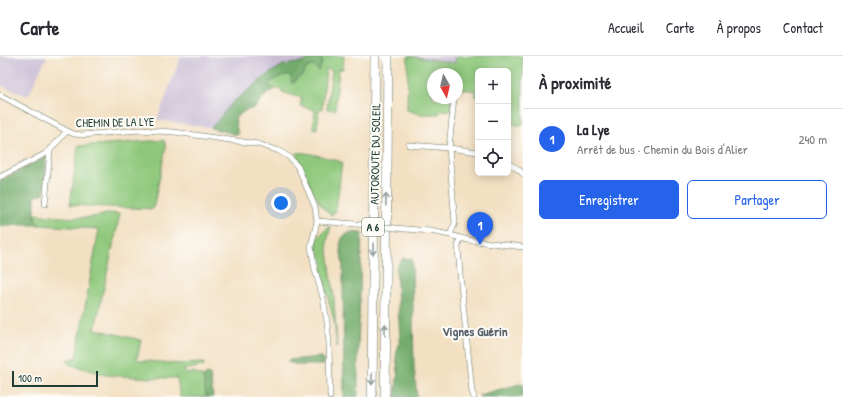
<!DOCTYPE html>
<html lang="fr">
<meta charset="utf-8">
<style>
body{margin:0;font-family:"Patrick Hand",sans-serif;background:#f2f2f3;color:#2b2b33}
.controls{position:absolute;right:12px;top:12px;display:grid;overflow:hidden;border-radius:6px;box-shadow:0 2px 10px #0003}
.controls button{width:36px;height:36px;display:grid;place-items:center;padding:0;border:0;border-bottom:1px solid #e1e1e2;background:#fff;color:#2b2b33;font:20px sans-serif}
.compass{position:absolute;left:427px;top:12px;width:36px;height:36px;border-radius:50%;background:#fff;box-shadow:0 2px 10px #0003;rotate:172deg}
.scale{position:absolute;left:12px;bottom:10px;width:86px;box-sizing:border-box;padding-left:4px;border:2px solid #1f3d34;border-top:0;font-size:11px;line-height:14px;white-space:nowrap;color:#1f3d34;-webkit-text-stroke:3px #fdfcf7;paint-order:stroke}
.you{position:absolute;left:281px;top:147px;width:14px;height:14px;margin:-10px;border:3px solid #fff;border-radius:50%;background:#1a73e8;box-shadow:0 0 0 6px #1a73e833}
.badge{display:grid;place-items:center;width:26px;height:26px;border-radius:50%;background:#2563eb;color:#fff;font-size:13px;font-weight:700}
.pin{position:absolute;translate:-50% -33px;filter:drop-shadow(0 1px 2px #0008)}
.pin::after{content:'';position:absolute;top:21px;width:14px;height:12px;background:inherit;clip-path:polygon(0 0,100% 0,50% 100%)}
.list{margin:0;padding:0;list-style:none}
h2{display:flex;justify-content:space-between;align-items:center;height:52px;margin:0;padding:0 16px;font-size:17px}
h2 small{font-size:13px;font-weight:400;color:#7c7c81}
.list li{display:grid;grid-template-columns:26px 1fr auto;gap:12px;align-items:center;box-sizing:border-box;height:60px;padding:0 16px;border-top:1px solid #e1e1e2}
.list b{display:block;font-size:15px;white-space:nowrap}
.list p{margin:0;font-size:13px;white-space:nowrap;color:#7c7c81}
.list em{font-size:13px;font-style:normal;color:#7c7c81}
.actions{display:flex;gap:8px;padding:12px 16px}
.actions a{flex:1;padding:9px 0;border:1px solid #2563eb;border-radius:6px;text-align:center;font-size:14px;color:#2563eb}
.actions .main{background:#2563eb;color:#fff}
.icon{flex:none;width:22px;height:22px;fill:none;stroke:currentColor;stroke-width:2;stroke-linecap:round;stroke-linejoin:round}
.map{position:relative;flex:none;width:523px;height:341px;overflow:hidden}
header{display:flex;align-items:center;gap:24px;box-sizing:border-box;height:56px;padding:0 20px;background:#fff;border-bottom:1px solid #e1e1e2}
header strong{font-size:19px}
nav{display:flex;gap:22px;margin-inline-start:auto;font-size:14px}
main{display:flex}
aside{flex:1;background:#fff}
.map>svg:first-child{display:block}
.industrial{fill:#cbbfd6}
.green{fill:#8fc87c;stroke:#578258}
.forest{fill:#73ac6c;stroke:#497450}
.lines{fill:none;stroke-linecap:round;stroke-linejoin:round}
.street-casing{stroke:#697666;stroke-width:6}
.highway-casing{stroke:#697666;stroke-width:10}
.street{stroke:#fff;stroke-width:5}
.highway{stroke:#fff;stroke-width:9}
.street-bridge-casing{stroke:#697666;stroke-width:6;stroke-linecap:butt}
.street-bridge{stroke:#fff;stroke-width:5}
.oneway{stroke:#8f9e9a}
.labels{text-anchor:middle;dominant-baseline:central;stroke-width:4;stroke-linejoin:round;paint-order:stroke}
.shield{fill:#fdfcf7;stroke:#62766e;stroke-width:1}
.shield-label{font-size:11px;font-weight:bold;fill:#1f3d34}
.street-label{font-size:12px;fill:#1f3d34;stroke:#fdfcf7}
.neighbourhood-label{font-size:13px;font-weight:bold;fill:#5a646d;stroke:#fdfcf7}
</style>
<header>
<strong>Carte</strong>
<nav><a>Accueil</a><a>Carte</a><a>À propos</a><a>Contact</a></nav>
</header>
<main>
<div class="map">
<svg width="523" height="341" viewBox="0 0 523 341">
<rect width="100%" height="100%" fill="#fdfcf7"/>
<filter id="ink" filterUnits="userSpaceOnUse"><feTurbulence type="fractalNoise" baseFrequency=".025" numOctaves="2"/><feDisplacementMap in="SourceGraphic" scale="8" xChannelSelector="R" yChannelSelector="G"/><feConvolveMatrix kernelMatrix="1 2 1 2 8 2 1 2 1" color-interpolation-filters="sRGB"/></filter>
<filter id="wash" filterUnits="userSpaceOnUse"><feTurbulence type="fractalNoise" baseFrequency=".012" numOctaves="4" result="noise"/><feDisplacementMap in="SourceGraphic" scale="16" xChannelSelector="R" yChannelSelector="G"/><feGaussianBlur stdDeviation="0.9" result="paint"/><feColorMatrix in="noise" values="0 0 0 0 0 0 0 0 0 0 0 0 0 0 0 0 0 1.4 0 .05"/><feComposite in="paint" operator="in"/></filter>
<g filter="url(#wash)">
<rect width="100%" height="100%" fill="#f3e0c3"/>
<path class="industrial" d="M0,0H47L28,40L0,29Z
M181,0H309L308,3L304,6L283,9L232,47L211,72L157,64Z
M411,0H456L455,7Z"/>
<path class="green" d="M321,0H344L343,13H339L335,54L327,53L332,14L326,13L322,53H319L317,73L313,72L315,54L300,50L302,42L282,36L281,33H274L268,29C273,24 280,19 287,18C290,18 293,21 296,23L303,19L306,12L311,10H315L319,15L322,6Z
M408,0L455,7L456,0H523V67L522,70L508,67V15H478V41H476V35L457,32V18H433V42H452L450,55L441,54L439,58H419L407,54Z
M164,84L166,91L153,153L70,149L78,90Z
M296,97C307,95 330,103 342,106L336,155L331,159C314,147 305,116 296,97Z
M110,157L120,158L95,273L141,284L137,304L179,308L204,307V310L183,314L188,318L194,316L203,321L206,341H180L177,322H152L106,319L69,308L67,304L76,302L99,173L40,169L35,164V158C60,161 86,165 110,157Z
M331,170L327,186L334,243L337,291L334,265L316,196L317,182L325,174Z"/>
<path class="forest" d="M309,0H321L322,6L319,15L315,10H311L306,12L303,19L296,23L295,26L291,27V19C283,18 274,23 268,29L274,33C266,38 260,44 255,52L246,54L235,62L238,79L211,72L232,47L270,17L283,9L304,6L308,3Z
M46,101L44,137L35,141V164L40,169H19L0,171V125Z
M350,176L362,177L358,295V341H344L343,230V210L340,189L342,182Z
M403,202L412,203L414,310L417,341H395L398,315L396,300L400,284L396,212Z
M321,301L323,304V309H298L288,306V304Z
M207,318L210,319L213,341H206L203,321Z
M523,327V341H480L479,339Z"/>
</g>
<g filter="url(#ink)">
<g class="lines">
<defs>
<path id="street" d="M0,39L67,75
M409,89L449,92L478,96
M508,107L518,113L523,118
M0,121L45,98L50,94L67,75L74,78L82,79L139,74L174,76L258,88L279,95L289,101L298,111L315,151L317,165L311,191L315,214L323,242L327,266L329,287L330,341
M45,148L50,94
M317,165L356,168
M406,173L430,175L450,179L468,184L523,191
M450,179L455,167L449,92L454,42
M460,182L458,191L460,218L472,336L474,341"/>
<path id="highway" d="M372,341L375,0
M385,341L388,0"/>
</defs>
<use href="#street" class="street-casing"/>
<use href="#highway" class="highway-casing"/>
<use href="#street" class="street"/>
<use href="#highway" class="highway"/>
<defs>
<path id="street-bridge" d="M356,168L406,173"/>
</defs>
<use href="#street-bridge" class="street-bridge-casing"/>
<use href="#street-bridge" class="street-bridge"/>
</g>
<defs><path id="oneway-shaft" d="M-6 0H5M1.5-3L5.5 0L1.5 3" fill="none" stroke-width="1.6" stroke-linecap="round" stroke-linejoin="round"/></defs>
<g class="oneway">
<use href="#oneway-shaft" transform="translate(386 144) rotate(-89)"/>
<use href="#oneway-shaft" transform="translate(373 193) rotate(91)"/>
<use href="#oneway-shaft" transform="translate(385 274) rotate(-90)"/>
<use href="#oneway-shaft" transform="translate(372 323) rotate(90)"/>
</g>
</g>
<g class="labels">
<rect class="shield" x="362" y="162" width="22" height="18" rx="3"/>
<g class="shield-label">
<text x="373" y="171">A 6</text>
</g>
<g class="street-label">
<text transform="translate(115 66) rotate(-1)">CHEMIN DE LA LYE</text>
<text transform="translate(375 98) rotate(-89)">AUTOROUTE DU SOLEIL</text>
</g>
<g class="neighbourhood-label">
<text x="475" y="275">Vignes Guérin</text>
</g>
</g>
</svg>
<div class="controls">
<button>+</button>
<button>−</button>
<button><svg class="icon" aria-label="locate" viewBox="0 0 24 24"><circle cx="12" cy="12" r="6"/><path d="M12 2v4M12 18v4M2 12h4M18 12h4"/></svg></button>
</div>
<svg class="compass" viewBox="-18 -18 36 36"><path d="M0-13l5 13h-10z" fill="#e53935"/><path d="M0 13l5-13h-10z" fill="#7c7c81"/></svg>
<div class="scale">100 m</div>
<div class="you"></div>
<div class="pin badge" style="left:480px;top:189px">1</div>
</div>
<aside>
<h2>À proximité<small></small></h2>
<ul class="list">
<li><span class="badge">1</span><div><b>La Lye</b><p>Arrêt de bus · Chemin du Bois d'Alier</p></div><em>240 m</em></li>
</ul>
<div class="actions"><a class="main">Enregistrer</a><a>Partager</a></div>
</aside>
</main>
